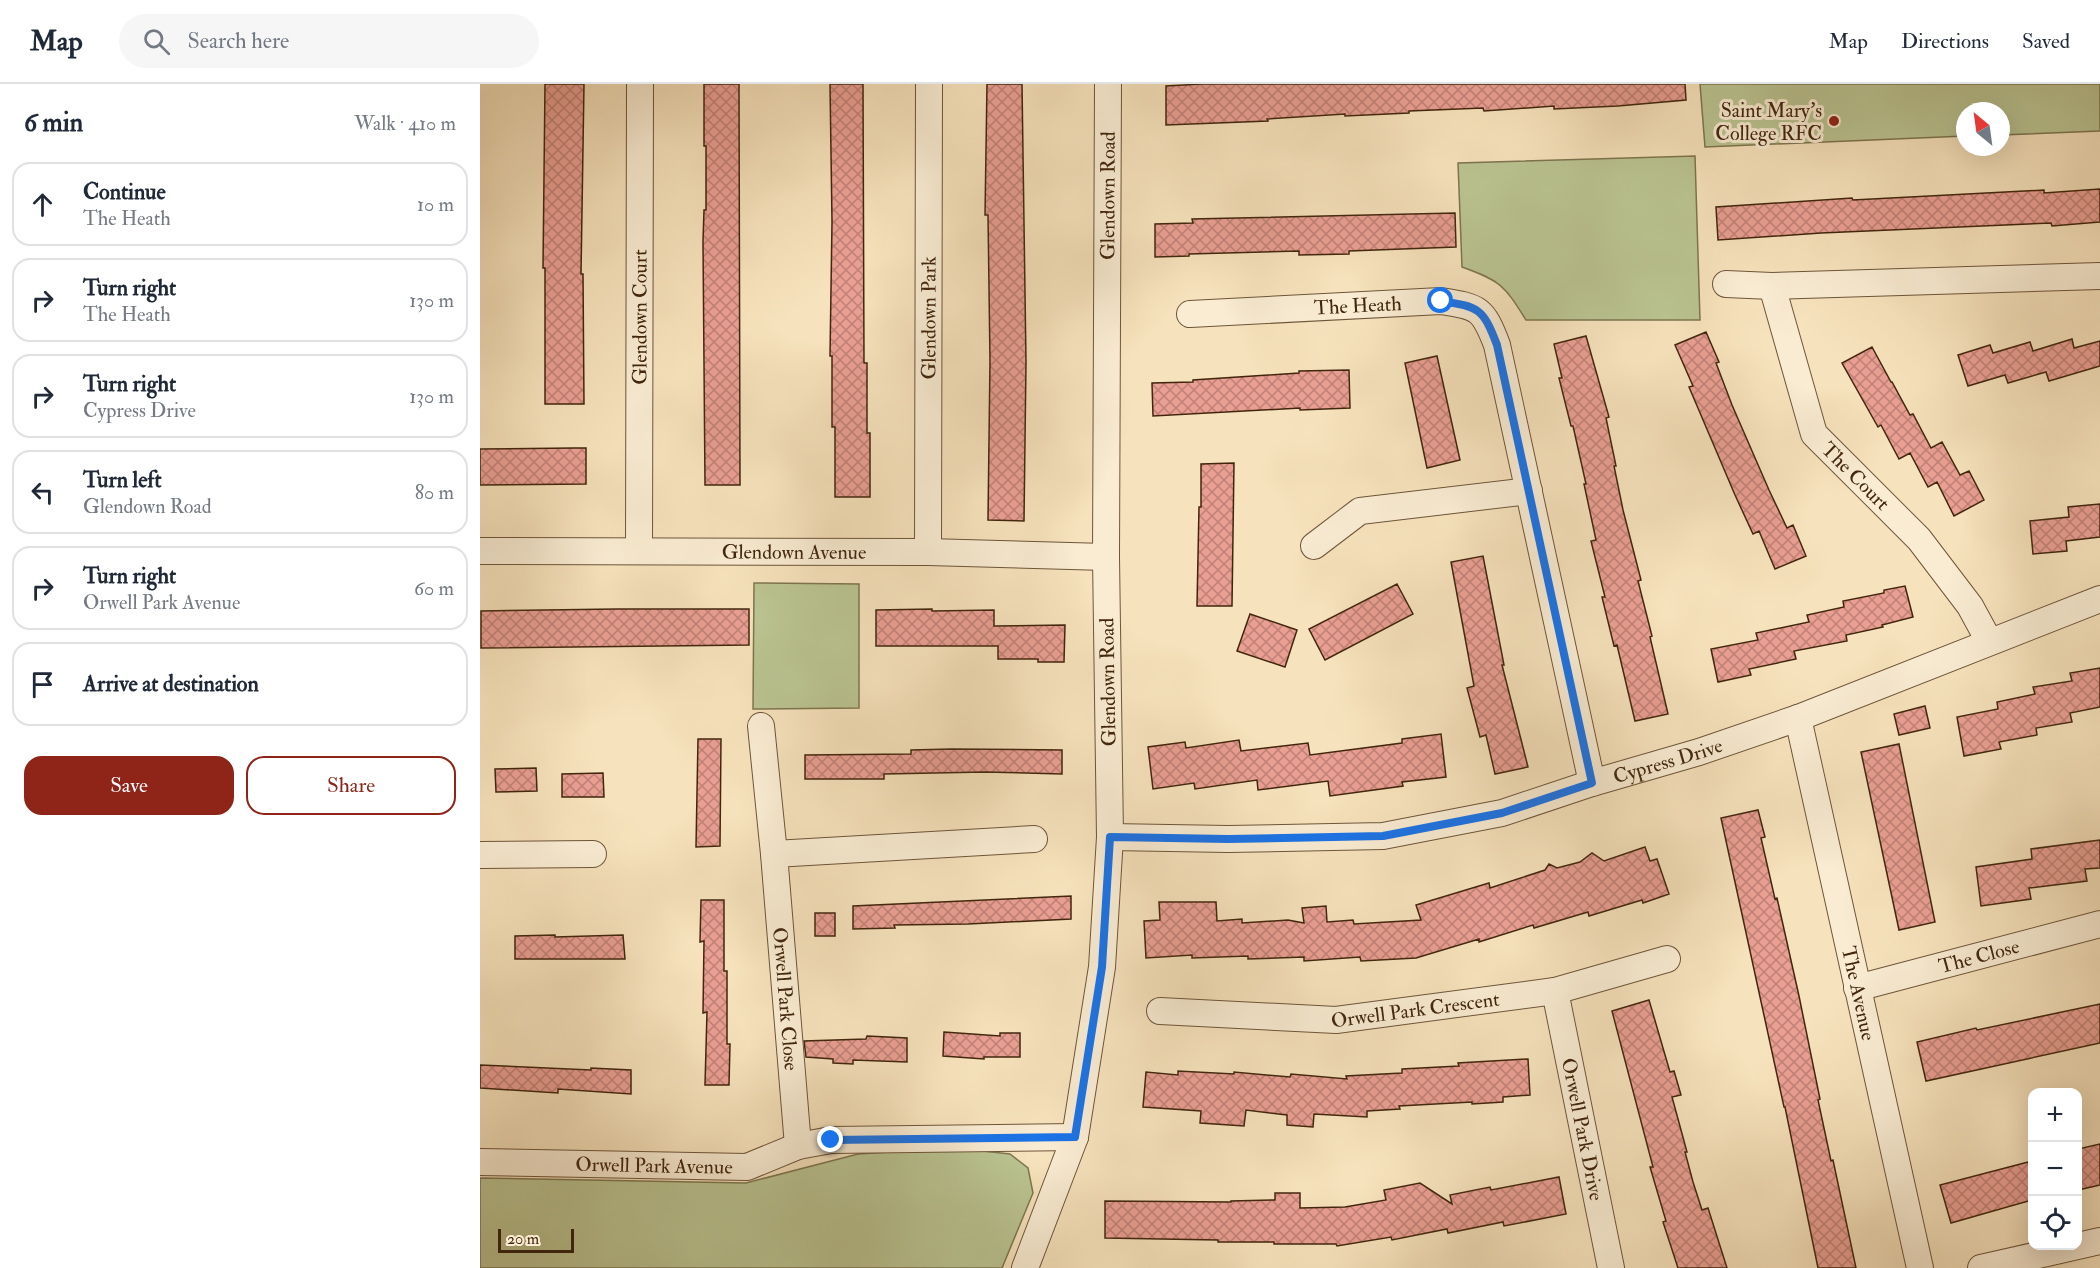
<!DOCTYPE html>
<meta charset="utf-8">
<style>
body{margin:0;font-family:"IM FELL Double Pica",serif;background:#f6f6f7;color:#1f2937}
.controls{position:absolute;right:18px;bottom:18px;display:grid;overflow:hidden;border-radius:12px;box-shadow:0 6px 24px #0002}
.controls button{width:54px;height:54px;display:grid;place-items:center;padding:0;border:0;border-bottom:2px solid #e0e1e3;background:#fff;color:#1f2937;font:30px sans-serif}
.compass{position:absolute;left:1476px;top:18px;width:54px;height:54px;border-radius:50%;background:#fff;box-shadow:0 6px 24px #0002;rotate:331deg}
.scale{position:absolute;left:18px;bottom:15px;width:76px;box-sizing:border-box;padding-left:6px;border:3px solid #41260d;border-top:0;font-size:16px;line-height:21px;white-space:nowrap;color:#41260d;-webkit-text-stroke:4px #f9ecd3;paint-order:stroke}
.stop{position:absolute;width:18px;height:18px;margin:-14px;border:4px solid #1a73e8;border-radius:50%;background:#fff}
.stop.end{background:#1a73e8;border-color:#fff;box-shadow:0 2px 6px #0008}
.list{margin:0;padding:0;list-style:none}
h2{display:flex;justify-content:space-between;align-items:center;height:78px;margin:0;padding:0 24px;font-size:26px}
h2 small{font-size:20px;font-weight:400;color:#747a83}
.list li{display:grid;grid-template-columns:39px 1fr auto;gap:18px;align-items:center;box-sizing:border-box;height:84px;margin:0 12px 12px;padding:0 12px;border:2px solid #e0e1e3;border-radius:18px}
.list b{display:block;font-size:22px;white-space:nowrap}
.list p{margin:0;font-size:20px;white-space:nowrap;color:#747a83}
.list em{font-size:20px;font-style:normal;color:#747a83}
.actions{display:flex;gap:12px;padding:18px 24px}
.actions a{flex:1;padding:14px 0;border:2px solid #8f2418;border-radius:18px;text-align:center;font-size:21px;color:#8f2418}
.actions .main{background:#8f2418;color:#fff}
.icon{flex:none;width:33px;height:33px;fill:none;stroke:currentColor;stroke-width:2;stroke-linecap:round;stroke-linejoin:round}
.map{position:relative;flex:none;width:1620px;height:1184px;overflow:hidden}
header{display:flex;align-items:center;gap:36px;box-sizing:border-box;height:84px;padding:0 30px;background:#fff;border-bottom:2px solid #e0e1e3}
header strong{font-size:28px}
nav{display:flex;gap:33px;margin-inline-start:auto;font-size:21px}
.search{width:420px;height:54px;background:#f6f6f7;display:flex;align-items:center;gap:15px;box-sizing:border-box;padding:0 21px;border-radius:33px;color:#747a83;font-size:22px}
main{display:flex}
aside{flex:1;background:#fff}
.map>svg:first-child{display:block}
.green{fill:#bac492;stroke:#7e7550;stroke-width:1.5}
.building{fill:url(#building-cross-hatch);stroke:#41260d;stroke-width:1.5}
.lines{fill:none;stroke-linecap:round;stroke-linejoin:round}
.minor-casing{stroke:#6e5539;stroke-width:28}
.minor{stroke:#f9ecd3;stroke-width:26}
.route{stroke:#1a73e8;stroke-width:8}
.poi-dot{fill:#8f2418;stroke:#f9ecd3;stroke-width:2}
.labels{text-anchor:middle;dominant-baseline:central;stroke-width:6;stroke-linejoin:round;paint-order:stroke}
.poi-label{font-size:20px;fill:#41260d;stroke:#f9ecd3;text-anchor:end}
.street-label{font-size:20px;fill:#41260d;stroke:#f9ecd3}
</style>
<header>
<strong>Map</strong>
<div class="search"><svg class="icon" aria-label="search" viewBox="0 0 24 24"><circle cx="10" cy="10" r="6"/><path d="M15 15l6 6"/></svg>Search here</div>
<nav><a>Map</a><a>Directions</a><a>Saved</a></nav>
</header>
<main>
<aside>
<h2>6 min<small>Walk · 410 m</small></h2>
<ul class="list">
<li><svg class="icon" aria-label="ahead" viewBox="0 0 24 24"><path d="M12 20V5M6 11l6-6 6 6"/></svg><div><b>Continue</b><p>The Heath</p></div><em>10 m</em></li>
<li><svg class="icon" aria-label="right" viewBox="0 0 24 24"><path d="M7 20v-9h11M14 6l5 5-5 5"/></svg><div><b>Turn right</b><p>The Heath</p></div><em>130 m</em></li>
<li><svg class="icon" aria-label="right" viewBox="0 0 24 24"><path d="M7 20v-9h11M14 6l5 5-5 5"/></svg><div><b>Turn right</b><p>Cypress Drive</p></div><em>130 m</em></li>
<li><svg class="icon" aria-label="left" viewBox="0 0 24 24"><path d="M17 20v-9H6M10 6l-5 5 5 5"/></svg><div><b>Turn left</b><p>Glendown Road</p></div><em>80 m</em></li>
<li><svg class="icon" aria-label="right" viewBox="0 0 24 24"><path d="M7 20v-9h11M14 6l5 5-5 5"/></svg><div><b>Turn right</b><p>Orwell Park Avenue</p></div><em>60 m</em></li>
<li><svg class="icon" aria-label="arrive" viewBox="0 0 24 24"><path d="M6 21V4h12l-3 4 3 4H6"/></svg><div><b>Arrive at destination</b></div></li>
</ul>
<div class="actions"><a class="main">Save</a><a>Share</a></div>
</aside>
<div class="map">
<svg width="1620" height="1184" viewBox="0 0 1620 1184">
<defs>
<pattern id="building-cross-hatch" width="8" height="8" patternUnits="userSpaceOnUse" patternTransform="scale(1.5)"><rect width="8" height="8" fill="#ea9f93"/><path d="M0 0l8 8M0 8l8-8" fill="none" stroke="#bf8176"/></pattern>
</defs>
<rect width="100%" height="100%" fill="#f6e2bc"/>
<filter id="stains"><feTurbulence type="fractalNoise" baseFrequency=".00333" numOctaves="4"/><feColorMatrix values="0 0 0 0 .2 0 0 0 0 .09 0 0 0 0 .02 0 0 0 .5 -.17"/></filter>
<radialGradient id="worn" r=".72"><stop offset=".6" stop-color="#630" stop-opacity="0"/><stop offset="1" stop-color="#630" stop-opacity=".3"/></radialGradient>
<path class="green" d="M1220,0H1620V47L1521,51V27H1485V52L1225,63Z
M1215,72L1220,236H1046C1024,201 1021,197 982,183L978,79Z
M274,499L379,500V624L273,625Z
M475,1064L530,1070L548,1084L553,1109L522,1184H0V1094L266,1099L378,1070Z"/>
<path class="building" d="M65,0H104L101,190H103L104,320H65V184H63Z
M224,0H259L260,401H225L223,158L224,126H226V62H224Z
M350,0H383L384,279H387V349H390V413H355V343H352V272H350L352,138Z
M507,0H542L546,278L544,437L508,436L510,276L508,131H505Z
M722,0H1205L1206,16L1138,22L1074,25V22L1004,27L1003,24L929,27V29L865,32V30L787,35L788,37L686,41V2Z
M1620,105V138L1572,142L1571,139L1341,149L1238,156L1236,123L1372,114L1373,116L1564,106V109Z
M975,129L976,163L869,167V170L819,171V167L709,170V172L675,173V140L713,139L712,135Z
M1226,248L1239,278L1236,279L1252,321L1289,406L1307,444L1313,441L1326,472L1295,485L1279,447L1273,450L1255,411L1209,303L1213,302L1195,261Z
M1106,252L1129,333L1126,334L1136,382H1134L1143,426L1161,496L1158,497L1172,552L1170,553L1188,630L1155,637L1137,561L1134,562L1122,513H1125L1111,457L1116,456L1104,400H1106L1093,342H1091L1079,294H1082L1074,260Z
M1592,255L1594,264L1620,257V282L1569,297L1566,288L1528,299L1525,291L1488,302L1478,271L1510,261L1513,269L1550,258L1553,267Z
M1392,263L1411,298H1412L1430,331L1433,330L1451,364L1462,358L1480,391L1489,387L1504,416L1474,432L1457,398L1448,403L1430,369L1419,375L1401,341L1398,343L1362,279Z
M957,272L980,376L947,384L925,279Z
M869,286L870,324L820,326V324L673,332L672,299L713,298V296L819,289V287Z
M94,364H106V400L0,401V365Z
M754,379L752,522H717L719,423H721V380Z
M1620,420V453L1586,457L1587,467L1553,470L1550,437L1589,433L1588,423Z
M1003,472L1024,581H1022L1048,683L1015,690L1006,651L1000,653L987,604L994,602L971,478Z
M917,500L933,530L845,576L829,545Z
M1425,502L1433,533L1402,541L1403,543L1366,551L1367,557L1314,567L1316,575L1269,585L1271,591L1238,598L1231,565L1278,556L1276,549L1329,538L1327,531L1364,523L1363,517L1404,509V506Z
M137,525H269V561L1,564V527Z
M452,525V527L514,526V542L585,541L584,578H558V575H518V562H396V526Z
M770,530L817,546L805,583L757,567Z
M1620,584V623L1590,629L1592,638L1556,644L1557,651L1519,658L1521,665L1484,672L1477,633L1518,625L1517,618L1555,610L1553,603L1592,597L1590,589Z
M1445,622L1450,644L1419,651L1414,630Z
M961,650L966,693L922,698L923,702L850,712L848,697L778,706L777,696L715,705L714,699L673,705L668,663L705,658L706,664L759,656L761,667L828,659L830,671L922,659V655Z
M218,655H241L240,762L216,763Z
M1419,660L1455,838L1419,846L1381,668Z
M472,665L582,666V690L505,688L404,690V695H325V671L431,670V666Z
M56,684L57,707L16,708L15,685Z
M123,689L124,713H82V690Z
M1278,726L1285,753L1281,754L1295,815L1297,814L1319,912L1340,1015L1338,1016L1351,1077L1353,1076L1376,1184H1338L1305,1023H1304L1241,734Z
M1620,756V784L1605,785L1607,797L1549,804L1551,815L1501,822L1496,783L1552,775L1551,765Z
M1165,763L1170,777L1177,775L1189,810L1163,819L1162,816L1109,832L1108,828L1054,844L1053,841L999,858V855L936,874L881,877L880,873L824,877V873L768,875V872L712,874V871L666,874L664,837L680,836L679,818H736L737,837L762,835V839L808,836L824,839L822,824L846,822L847,838L873,836L874,840L941,836L936,821L1009,799L1010,804L1065,786L1069,780L1077,784L1100,778L1112,769L1124,777Z
M591,812V835L488,840L414,841L415,844L373,845V822Z
M221,816H244V887H247V960H250L249,1001H225L227,928L223,929L224,857L220,858Z
M335,829H355V852H335Z
M75,851V853L143,851L145,875H35V852Z
M1169,916L1190,988L1194,987L1201,1011L1192,1013L1207,1068H1205L1213,1098L1222,1126L1228,1124L1247,1184H1198L1183,1138L1186,1137L1170,1083H1173L1132,927Z
M1620,920V959L1446,997L1437,958L1496,944L1497,946Z
M464,948L520,952V949H540V973H504V975L463,972Z
M387,952L427,954V978L373,976V980L353,979V975L326,973L324,957L386,955Z
M1048,975L1050,1011L1023,1013V1018L992,1020V1018L919,1022L920,1025L887,1027V1033L834,1030L833,1043L807,1041V1031L766,1026L764,1042L720,1039L721,1027L663,1023L666,988L698,991V987L754,990V988L810,993L811,990L867,995L866,992L922,989V985L979,982L978,979Z
M0,981L111,986V984L151,986V1010L78,1005V1009L0,1004Z
M1620,1060V1101L1598,1106V1065Z
M1552,1077V1116L1471,1139L1460,1101Z
M1079,1093L1086,1130L1024,1142L1023,1138L968,1149L967,1145L912,1156L911,1153L857,1162L856,1160H794V1158H738V1156L625,1154V1117L751,1118V1117L795,1116V1109H820V1124L865,1123L906,1116L904,1106L940,1099L972,1120L970,1111L1010,1103L1011,1106Z"/>
<g class="lines">
<defs>
<g id="minor">
<path d="M1246,200L1292,202L1620,192"/>
<path id="s1" d="M1292,202L1334,350L1439,455L1490,522L1509,557"/>
<path id="s2" d="M710,230L961,217C999,223 1003,224 1017,261L1112,699"/>
<path d="M834,462L880,427L1049,407"/>
<path id="s3" d="M0,467L448,468L626,473"/>
<path id="s4" d="M159,467L160,0"/>
<path id="s5" d="M448,468L449,0"/>
<path id="s6" d="M1318,634L1440,1184"/>
<path id="s7" d="M281,642L294,770L318,1062"/>
<path id="s8" d="M630,753L748,755L903,752L1022,729L1112,699L1219,668L1318,634L1620,515"/>
<path d="M294,770L554,755"/>
<path d="M0,771L113,770"/>
<path id="s9" d="M1377,904L1620,840"/>
<path id="s10" d="M1075,907L1131,1184"/>
<path id="s11" d="M680,927L856,936L1075,907L1187,875"/>
<path id="s12" d="M0,1078L267,1083L318,1062L351,1056L595,1053"/>
<path id="s13" d="M545,1184L595,1053L622,883L630,753L626,473L628,0"/>
<path d="M1501,1184L1620,1157"/>
</g>
</defs>
<use href="#minor" class="minor-casing"/>
<use href="#minor" class="minor"/>
</g>
<g class="lines">
<path class="route" d="M351,1056L595,1053L622,883L630,753L748,755L903,752L1022,729L1112,699L1017,261C1003,224 999,223 961,217"/>
</g>
<circle class="poi-dot" cx="1354" cy="37" r="6"/>
<g class="labels">
<g class="poi-label">
<text x="1342" y="26">Saint Mary's<tspan x="1342" dy="23">College RFC</tspan></text>
</g>
<g class="street-label">
<text stroke="none"><textPath href="#s13" startOffset="1084">Glendown Road</textPath></text>
<text stroke="none"><textPath href="#s2" startOffset="168">The Heath</textPath></text>
<text stroke="none"><textPath href="#s4" startOffset="234">Glendown Court</textPath></text>
<text stroke="none"><textPath href="#s5" startOffset="234">Glendown Park</textPath></text>
<text stroke="none"><textPath href="#s1" startOffset="213">The Court</textPath></text>
<text stroke="none"><textPath href="#s3" startOffset="314">Glendown Avenue</textPath></text>
<text transform="translate(628 598) rotate(-91)">Glendown Road</text>
<text stroke="none"><textPath href="#s8" startOffset="568">Cypress Drive</textPath></text>
<text stroke="none"><textPath href="#s9" startOffset="126">The Close</textPath></text>
<text stroke="none"><textPath href="#s6" startOffset="282">The Avenue</textPath></text>
<text stroke="none"><textPath href="#s7" startOffset="274">Orwell Park Close</textPath></text>
<text stroke="none"><textPath href="#s11" startOffset="256">Orwell Park Crescent</textPath></text>
<text stroke="none"><textPath href="#s10" startOffset="141">Orwell Park Drive</textPath></text>
<text stroke="none"><textPath href="#s12" startOffset="174">Orwell Park Avenue</textPath></text>
</g>
</g>
<rect width="100%" height="100%" filter="url(#stains)"/>
<rect width="100%" height="100%" fill="url(#worn)"/>
</svg>
<div class="controls">
<button>+</button>
<button>−</button>
<button><svg class="icon" aria-label="locate" viewBox="0 0 24 24"><circle cx="12" cy="12" r="6"/><path d="M12 2v4M12 18v4M2 12h4M18 12h4"/></svg></button>
</div>
<svg class="compass" viewBox="-18 -18 36 36"><path d="M0-13l5 13h-10z" fill="#e53935"/><path d="M0 13l5-13h-10z" fill="#747a83"/></svg>
<div class="scale">20 m</div>
<div class="stop" style="left:961px;top:217px"></div>
<div class="stop end" style="left:351px;top:1056px"></div>
</div>
</main>
